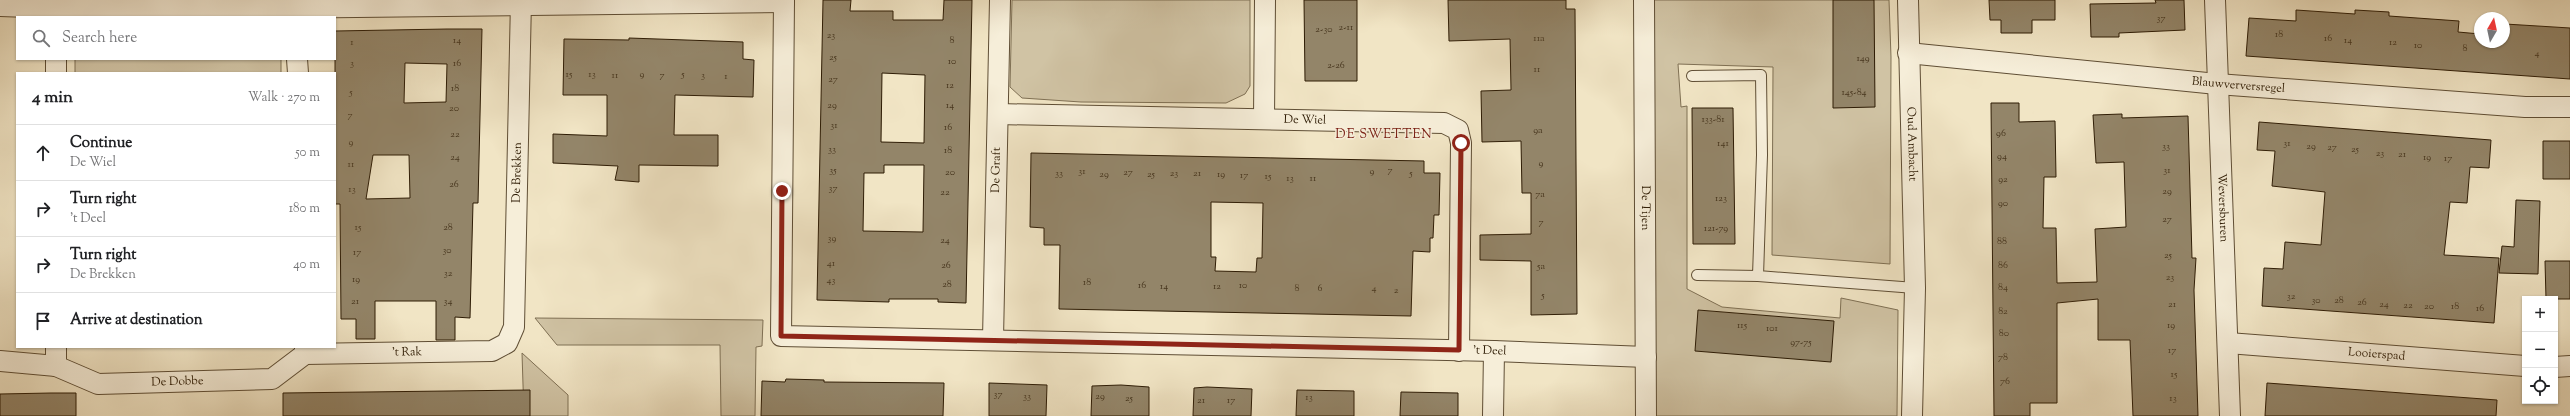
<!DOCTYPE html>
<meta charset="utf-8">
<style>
body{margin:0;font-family:"Sorts Mill Goudy",serif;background:#f2f2f2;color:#202124}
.controls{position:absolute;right:12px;bottom:12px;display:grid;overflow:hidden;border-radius:0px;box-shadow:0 1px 3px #0004}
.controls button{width:36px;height:36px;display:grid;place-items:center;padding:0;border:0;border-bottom:1px solid #e0e0e0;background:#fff;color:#202124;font:20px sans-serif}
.compass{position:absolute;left:2474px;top:12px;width:36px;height:36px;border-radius:50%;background:#fff;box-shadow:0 1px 3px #0004;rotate:9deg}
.stop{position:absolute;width:12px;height:12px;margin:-9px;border:3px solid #8f2418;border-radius:50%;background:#fff}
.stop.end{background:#8f2418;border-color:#fff;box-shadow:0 1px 4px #0008}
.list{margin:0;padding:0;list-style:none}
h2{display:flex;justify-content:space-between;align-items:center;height:52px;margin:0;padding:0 16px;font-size:17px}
h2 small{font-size:13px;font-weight:400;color:#757577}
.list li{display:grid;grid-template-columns:26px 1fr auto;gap:12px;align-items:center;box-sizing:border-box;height:56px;padding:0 16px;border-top:1px solid #e0e0e0}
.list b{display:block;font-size:15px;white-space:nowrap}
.list p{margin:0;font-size:13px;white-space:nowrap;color:#757577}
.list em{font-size:13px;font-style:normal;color:#757577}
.icon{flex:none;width:22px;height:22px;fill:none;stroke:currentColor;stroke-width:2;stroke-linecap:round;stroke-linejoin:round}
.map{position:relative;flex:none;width:2570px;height:416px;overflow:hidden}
.search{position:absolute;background:#fff;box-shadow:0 1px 3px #0004;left:16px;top:16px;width:320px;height:44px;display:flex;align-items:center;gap:10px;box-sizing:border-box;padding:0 14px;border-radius:0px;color:#757577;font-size:15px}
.panel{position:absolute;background:#fff;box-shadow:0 1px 3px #0004;left:16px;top:72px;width:320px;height:276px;border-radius:0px}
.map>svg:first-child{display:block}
.green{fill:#d0c3a4;stroke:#7f7054}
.building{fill:#938569;stroke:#2e1c05;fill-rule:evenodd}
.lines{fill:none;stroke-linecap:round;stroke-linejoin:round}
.lane-casing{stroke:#5f4e35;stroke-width:12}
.street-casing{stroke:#5f4e35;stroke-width:22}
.lane{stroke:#f6eed9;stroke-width:10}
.street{stroke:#f6eed9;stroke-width:20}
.route{stroke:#8f2418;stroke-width:5}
.labels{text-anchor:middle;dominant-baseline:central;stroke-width:3;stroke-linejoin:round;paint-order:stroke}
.number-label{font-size:10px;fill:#47361e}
.street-label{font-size:12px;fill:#2e1c05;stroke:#f6eed9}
.neighbourhood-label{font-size:13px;letter-spacing:1px;fill:#7a1f14;stroke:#f6eed9}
</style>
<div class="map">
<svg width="2570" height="416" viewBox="0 0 2570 416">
<rect width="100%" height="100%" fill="#f1e5c5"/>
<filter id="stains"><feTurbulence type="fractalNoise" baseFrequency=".005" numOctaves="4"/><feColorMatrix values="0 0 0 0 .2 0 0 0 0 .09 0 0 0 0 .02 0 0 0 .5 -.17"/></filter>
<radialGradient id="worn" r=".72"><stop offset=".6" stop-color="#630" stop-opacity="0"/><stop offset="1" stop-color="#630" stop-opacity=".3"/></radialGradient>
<path class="green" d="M1012,0H1250V86L1245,94L1226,103L1081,102L1022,98L1010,87Z
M1653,0H1889L1891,57L1890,264L1772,255L1773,67L1678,64L1681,107L1687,106V289L1722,307L1840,318L1841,298L1898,310L1897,416H1655Z
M75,59H281V73H75Z
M535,318L763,320L762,346L756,347L755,416H721L720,345H557Z
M522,353L568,395V416H524Z"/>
<path class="building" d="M823,0H851L850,11H893V20H943L944,0H972L966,303L938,302V299H889V302L817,300ZM882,73L925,75L924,143L881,142ZM884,165H924L923,232L863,231L864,173H884Z
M1304,0H1357V81H1305Z
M1448,0H1566V9H1575L1577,314L1531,315V261L1480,260V235L1531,234V193H1522L1521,141L1482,142L1481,91L1511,90L1510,39L1449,41Z
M1833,0H1874L1875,107L1833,108Z
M1989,0H2055V20H2032V33H2001V20H1990Z
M2155,0H2184L2185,30L2119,33V37H2091L2090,4L2156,3Z
M2296,10L2355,14V10L2389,12V16L2459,21L2458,32L2480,34V42H2504L2505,24L2570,28V79L2246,56L2249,18L2296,21Z
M447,29H482L478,203H473L470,318L455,317V340H436V301H375V339H356V319H341L340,204H335V31ZM405,63L447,64L446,102L404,103ZM373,155H409L410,198L366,199Z
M629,38L743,42V59L754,60L753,97L675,95L674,135H718V166L639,165V182L615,180L618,166L553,163V134L607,136V95H563L564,39L629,40Z
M1991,103H2019V122L2055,121L2056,177H2044L2043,228H2056L2057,283L2097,282L2095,229L2126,227L2124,162L2096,163L2093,115L2122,114V118L2188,116L2192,258H2196L2194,290L2198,416H2133L2130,340H2098V299L2057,303V403H2030V416H1994Z
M1692,108H1733L1735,244H1693Z
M2259,122L2491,140L2489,168L2470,167L2467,203L2450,202L2444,255L2499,258L2494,323L2262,306L2264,268L2283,269L2285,242L2321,245L2325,192L2272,186L2275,151L2257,150Z
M2543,141H2570V179H2543Z
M1031,153L1424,161V173H1440L1439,215H1434L1433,238H1430V252L1413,251L1411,316L1059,309L1060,245H1044V228L1030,227ZM1211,202L1263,203L1262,258H1257L1256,272L1215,271L1216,257H1211Z
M2516,200L2540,201L2538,274L2499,273L2502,246L2514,247Z
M2545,261H2570V299H2546Z
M1698,310L1834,321L1831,362L1695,351Z
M786,379L824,380V382L944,383L943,416H761L762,381L785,382Z
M989,383L1047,385L1046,416H989Z
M2267,383L2497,400L2496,416H2265Z
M1121,385L1149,387V416H1091L1092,386Z
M1207,387L1252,389L1251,416H1193L1194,388Z
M530,390V416H283V393Z
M1297,390L1354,391V416H1296Z
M1401,392L1458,393V416H1400Z
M51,393H76V416H0V394Z"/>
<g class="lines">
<defs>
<path id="lane" d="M1692,76L1761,75L1762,155L1758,276L1915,288
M1697,275L1758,276"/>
<g id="street">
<path id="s1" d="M784,0L781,336L1494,351L1646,357"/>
<path id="s2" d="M1644,0L1646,416"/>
<path id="s3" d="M1908,0L1915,288L1912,416"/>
<path id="s4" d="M2215,0L2230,416"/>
<path d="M0,6L56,8H269L784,2"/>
<path id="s5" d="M1908,53L2217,84L2525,107H2570"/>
<path d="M297,59L298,73"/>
<path d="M56,73V59"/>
<path id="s6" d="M998,114L1444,123L1458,130L1461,143L1459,351"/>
<path d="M1264,118L1265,0"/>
<path id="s7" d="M993,339L1000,0"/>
<path id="s8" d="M2228,343L2525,366"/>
<path id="s9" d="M56,347V366L98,384L272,379L305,354V347"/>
<path id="s10" d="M305,354L492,351L507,343L514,327L521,0"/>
<path d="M0,361L56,366"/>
<path d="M2555,367L2570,366"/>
<path d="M1493,416L1494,351"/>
</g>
</defs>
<use href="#lane" class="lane-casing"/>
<use href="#street" class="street-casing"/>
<use href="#lane" class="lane"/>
<use href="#street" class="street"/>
</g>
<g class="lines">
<path class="route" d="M782,191L781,336L1459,350L1461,143"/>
</g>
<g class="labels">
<g class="number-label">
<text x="2161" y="18">37</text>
<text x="1346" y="27">2-11</text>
<text x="1324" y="29">2-30</text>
<text x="2279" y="34">18</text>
<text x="831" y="35">23</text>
<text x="1539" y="38">11a</text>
<text x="2328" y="38">16</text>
<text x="457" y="40">14</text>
<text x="952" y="40">8</text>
<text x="2348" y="40">14</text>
<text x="352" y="42">1</text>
<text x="2393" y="42">12</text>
<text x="2418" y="45">10</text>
<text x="2465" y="48">8</text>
<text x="2537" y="53">4</text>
<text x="833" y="57">25</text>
<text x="1863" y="58">149</text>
<text x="952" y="61">10</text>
<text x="352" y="63">3</text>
<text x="457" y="63">16</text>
<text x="1336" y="65">2-26</text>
<text x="1537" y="69">11</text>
<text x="569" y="74">15</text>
<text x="592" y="74">13</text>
<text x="642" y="74">9</text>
<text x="683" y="74">5</text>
<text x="615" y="75">11</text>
<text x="662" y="75">7</text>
<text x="703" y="75">3</text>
<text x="726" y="76">1</text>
<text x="833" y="79">27</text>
<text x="950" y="85">12</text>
<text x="455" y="88">18</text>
<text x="351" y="92">5</text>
<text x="1854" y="92">145-84</text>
<text x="832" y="105">29</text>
<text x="950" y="105">14</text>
<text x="454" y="108">20</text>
<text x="350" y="115">7</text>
<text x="1713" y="119">133-81</text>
<text x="834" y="125">31</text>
<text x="948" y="127">16</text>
<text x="1538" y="130">9a</text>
<text x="2001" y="133">96</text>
<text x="455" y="134">22</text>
<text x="351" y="142">9</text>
<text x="1723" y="143">141</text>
<text x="2287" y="143">31</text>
<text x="2166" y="146">33</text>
<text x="2311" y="146">29</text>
<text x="2332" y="147">27</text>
<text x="832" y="149">33</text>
<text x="2355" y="149">25</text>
<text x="948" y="150">18</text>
<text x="2380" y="153">23</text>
<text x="2402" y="154">21</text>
<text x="2002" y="156">94</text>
<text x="455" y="157">24</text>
<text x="2427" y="157">19</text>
<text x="2448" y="158">17</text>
<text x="1541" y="163">9</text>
<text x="351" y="164">11</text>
<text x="833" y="170">35</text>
<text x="1390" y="170">7</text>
<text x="2167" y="170">31</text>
<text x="1082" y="171">31</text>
<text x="1372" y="171">9</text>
<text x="950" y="172">20</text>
<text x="1128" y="172">27</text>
<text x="1059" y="173">33</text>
<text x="1174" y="173">23</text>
<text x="1197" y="173">21</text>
<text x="1411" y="173">5</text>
<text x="1104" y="174">29</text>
<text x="1151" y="174">25</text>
<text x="1221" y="174">19</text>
<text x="1244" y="175">17</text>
<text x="1268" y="176">15</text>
<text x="1290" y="178">13</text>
<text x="1313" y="178">11</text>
<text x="2003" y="179">92</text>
<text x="454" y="184">26</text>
<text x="833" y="188">37</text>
<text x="352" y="189">13</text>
<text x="2167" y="191">29</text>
<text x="945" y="192">22</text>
<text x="1540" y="194">7a</text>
<text x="1721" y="198">123</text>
<text x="2003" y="203">90</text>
<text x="2167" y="219">27</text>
<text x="1541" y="222">7</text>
<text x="358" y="227">15</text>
<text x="448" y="227">28</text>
<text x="1716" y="228">121-79</text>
<text x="832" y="238">39</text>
<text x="945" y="240">24</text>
<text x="2002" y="241">88</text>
<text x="447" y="250">30</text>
<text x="357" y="252">17</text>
<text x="2168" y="255">25</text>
<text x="831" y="263">41</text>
<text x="946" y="265">26</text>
<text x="2003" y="265">86</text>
<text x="1541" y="266">5a</text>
<text x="448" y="273">32</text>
<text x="2170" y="277">23</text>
<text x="356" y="279">19</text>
<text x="831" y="280">43</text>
<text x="1087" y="282">18</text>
<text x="947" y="284">28</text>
<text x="1142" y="285">16</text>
<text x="1243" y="285">10</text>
<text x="1164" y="286">14</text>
<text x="1217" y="286">12</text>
<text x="2003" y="287">84</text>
<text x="1297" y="288">8</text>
<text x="1320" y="288">6</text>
<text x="1374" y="288">4</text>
<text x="1396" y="290">2</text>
<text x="1543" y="295">5</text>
<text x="2291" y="296">32</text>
<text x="2316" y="300">30</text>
<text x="2339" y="300">28</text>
<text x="355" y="301">21</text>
<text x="448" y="301">34</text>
<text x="2362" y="302">26</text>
<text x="2172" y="304">21</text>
<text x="2384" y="304">24</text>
<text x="2408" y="305">22</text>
<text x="2429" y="306">20</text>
<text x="2455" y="306">18</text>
<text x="2480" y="308">16</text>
<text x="2003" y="311">82</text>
<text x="1742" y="325">115</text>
<text x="2171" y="325">19</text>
<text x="1772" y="328">101</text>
<text x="2004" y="333">80</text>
<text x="1801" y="342">97-75</text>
<text x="2172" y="350">17</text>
<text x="2003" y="357">78</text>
<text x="2174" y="374">15</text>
<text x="2005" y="381">76</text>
<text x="998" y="394">37</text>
<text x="1027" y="396">33</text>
<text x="1100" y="396">29</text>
<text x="1309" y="397">13</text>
<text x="1129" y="398">25</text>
<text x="2173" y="398">13</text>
<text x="1201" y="400">21</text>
<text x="1231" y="400">17</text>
</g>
<g class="street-label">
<text stroke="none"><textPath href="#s5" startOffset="332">Blauwverversregel</textPath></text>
<text stroke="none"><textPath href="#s6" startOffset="307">De Wiel</textPath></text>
<text stroke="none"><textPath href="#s3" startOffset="144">Oud Ambacht</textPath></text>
<text stroke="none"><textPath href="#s7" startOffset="169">De Graft</textPath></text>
<text stroke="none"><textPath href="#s10" startOffset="376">De Brekken</textPath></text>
<text stroke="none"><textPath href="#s2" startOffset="208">De Tijen</textPath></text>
<text stroke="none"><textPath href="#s4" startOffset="208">Weversburen</textPath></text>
<text stroke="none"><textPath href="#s1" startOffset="1045">'t Deel</textPath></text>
<text stroke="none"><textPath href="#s10" startOffset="102">'t Rak</textPath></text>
<text stroke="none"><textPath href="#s8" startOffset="149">Looierspad</textPath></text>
<text stroke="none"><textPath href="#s9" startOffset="144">De Dobbe</textPath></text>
</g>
<g class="neighbourhood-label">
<text x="1384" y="135">DE SWETTEN</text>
</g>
</g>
<rect width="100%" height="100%" filter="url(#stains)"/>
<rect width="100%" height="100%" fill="url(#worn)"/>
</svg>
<div class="controls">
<button>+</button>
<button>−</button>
<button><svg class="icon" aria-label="locate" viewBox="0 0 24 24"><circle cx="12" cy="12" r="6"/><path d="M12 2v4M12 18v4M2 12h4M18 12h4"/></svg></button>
</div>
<svg class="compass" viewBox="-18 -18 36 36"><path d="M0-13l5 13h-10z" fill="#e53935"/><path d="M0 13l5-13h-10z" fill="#757577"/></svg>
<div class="stop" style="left:1461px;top:143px"></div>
<div class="stop end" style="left:782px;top:191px"></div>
<div class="search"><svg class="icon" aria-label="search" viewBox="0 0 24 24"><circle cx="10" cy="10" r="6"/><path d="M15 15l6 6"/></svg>Search here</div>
<section class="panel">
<h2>4 min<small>Walk · 270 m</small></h2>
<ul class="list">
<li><svg class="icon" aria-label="ahead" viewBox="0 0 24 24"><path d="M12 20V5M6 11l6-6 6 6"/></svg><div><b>Continue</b><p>De Wiel</p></div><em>50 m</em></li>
<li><svg class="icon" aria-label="right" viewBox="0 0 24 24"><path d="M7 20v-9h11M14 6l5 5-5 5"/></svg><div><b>Turn right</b><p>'t Deel</p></div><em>180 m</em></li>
<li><svg class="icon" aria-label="right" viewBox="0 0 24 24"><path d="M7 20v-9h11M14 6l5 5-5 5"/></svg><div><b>Turn right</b><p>De Brekken</p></div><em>40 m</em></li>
<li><svg class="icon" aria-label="arrive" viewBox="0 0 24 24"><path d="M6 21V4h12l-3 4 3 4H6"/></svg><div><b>Arrive at destination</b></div></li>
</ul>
</section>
</div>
